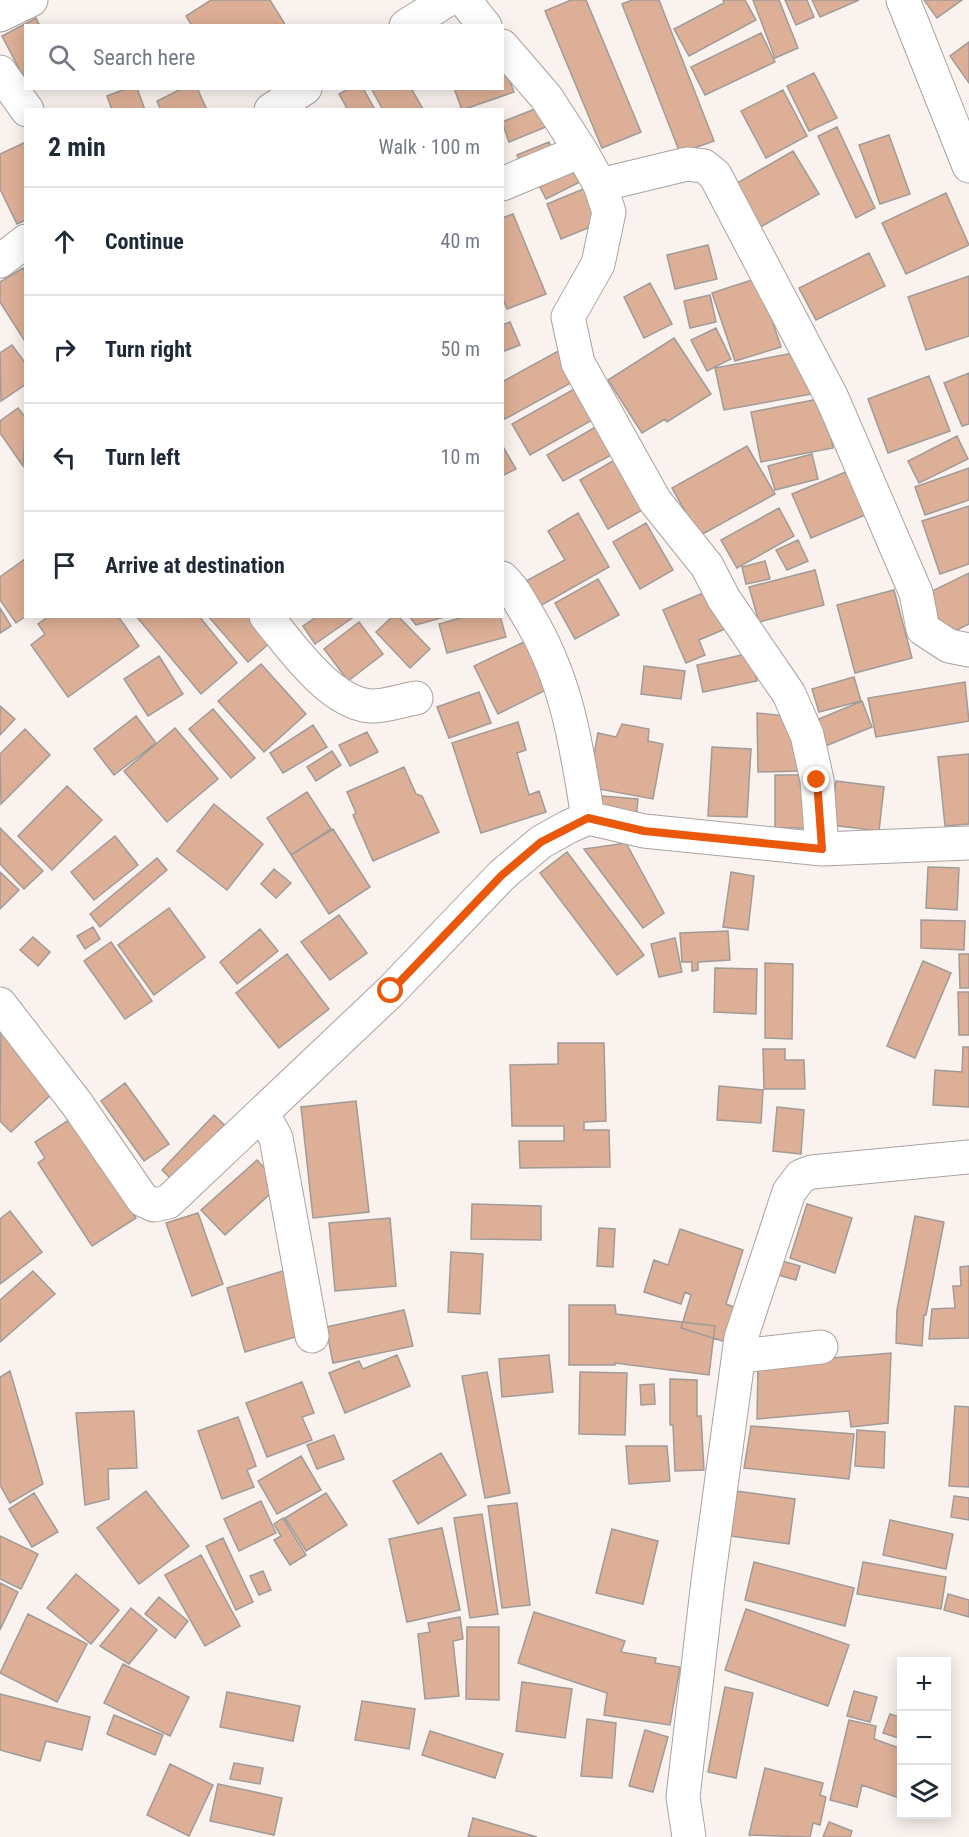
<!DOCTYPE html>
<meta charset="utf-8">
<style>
body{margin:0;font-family:"Roboto Condensed",sans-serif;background:#f6f6f7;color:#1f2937}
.controls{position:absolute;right:18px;bottom:18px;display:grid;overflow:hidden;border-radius:0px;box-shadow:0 3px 15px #0003}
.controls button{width:54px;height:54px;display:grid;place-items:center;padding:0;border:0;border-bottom:2px solid #e0e1e3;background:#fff;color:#1f2937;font:30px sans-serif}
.stop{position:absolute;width:18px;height:18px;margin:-14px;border:4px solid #ea580c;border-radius:50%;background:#fff}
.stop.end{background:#ea580c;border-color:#fff;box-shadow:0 2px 6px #0008}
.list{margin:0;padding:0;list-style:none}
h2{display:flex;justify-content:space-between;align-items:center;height:78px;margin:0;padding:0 24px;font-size:26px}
h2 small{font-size:20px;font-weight:400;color:#747a83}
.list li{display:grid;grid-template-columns:39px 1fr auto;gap:18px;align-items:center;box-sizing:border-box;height:108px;padding:0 24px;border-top:2px solid #e0e1e3}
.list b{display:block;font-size:22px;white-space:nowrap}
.list em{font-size:20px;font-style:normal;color:#747a83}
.icon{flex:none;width:33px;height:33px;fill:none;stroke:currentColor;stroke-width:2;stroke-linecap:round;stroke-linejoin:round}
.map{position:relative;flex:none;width:969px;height:1837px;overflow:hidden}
.search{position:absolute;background:#fff;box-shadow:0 3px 15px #0003;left:24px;top:24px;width:480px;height:66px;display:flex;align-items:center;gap:15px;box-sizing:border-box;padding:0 21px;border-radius:0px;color:#747a83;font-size:22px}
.panel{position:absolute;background:#fff;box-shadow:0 3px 15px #0003;left:24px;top:108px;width:480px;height:510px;border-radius:0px}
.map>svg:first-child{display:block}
.building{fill:#ddaf97;stroke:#a19b98;stroke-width:1.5}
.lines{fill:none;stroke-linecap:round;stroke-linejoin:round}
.minor-casing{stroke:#a9a3a0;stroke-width:35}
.minor{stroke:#fff;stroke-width:33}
.route{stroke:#ea580c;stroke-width:8}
</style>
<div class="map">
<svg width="969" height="1837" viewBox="0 0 969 1837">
<rect width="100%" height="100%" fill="#f9f2ef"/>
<path class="building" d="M211,0H270L286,26H192L186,16Z
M571,0H586L641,132L602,148L545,11Z
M632,0H659L714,141L680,153L622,4Z
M723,0H745L756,20L689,56L674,29L724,3Z
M753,0H779L798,48L775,58Z
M785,0H807L814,17L796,25Z
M812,0H859L820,17Z
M924,0H962L937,18Z
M36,18L40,26H26L24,78L2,36Z
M761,33L775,62L705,95L691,67Z
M969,42V83L950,56Z
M504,66L514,92L462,110L454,88H502Z
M814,73L837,118L809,131L787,86Z
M128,88H137L145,110H112L107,96Z
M183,88H197L207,110H161L157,101Z
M350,88H363L375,110H348L339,94Z
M371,88H411L423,109L383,110Z
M783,90L807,136L766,158L741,111Z
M540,107L548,126L509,142L502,122Z
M837,127L875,208L856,218L818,136Z
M889,135L910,194L880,204L859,145Z
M26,142V220L17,224L0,189V154Z
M549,142L556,160L524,173L517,155Z
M793,151L819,194L757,229L732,186Z
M579,160L588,178L546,199L537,181Z
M593,185L607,220L561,239L547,204Z
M946,193L969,245L906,274L882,223Z
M513,214L546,294L507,309L502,297V218Z
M708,245L717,279L675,289L667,255Z
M869,253L885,286L816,320L799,288Z
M23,268L26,272V343L0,302V282Z
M969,276V336L926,350L908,297Z
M758,278L781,347L735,361L712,293Z
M650,283L672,324L644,338L624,297Z
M710,295L716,322L690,328L684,301Z
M510,322L520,345L502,352V325Z
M716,328L731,359L707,371L691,340Z
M674,338L711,394L667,422L665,419L642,433L608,380Z
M12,345L26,364V384L1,401L0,353Z
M562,349L578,379L505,419L502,414V382Z
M804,351L812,394L724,410L715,368Z
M969,373V424L962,426L944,383Z
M929,376L950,431L888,453L868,399Z
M576,388L594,419L530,455L512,424Z
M824,398L833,448L761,462L751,412Z
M18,408L26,418L23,466L0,433V421Z
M599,425L615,453L563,481L547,455Z
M957,436L968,459L919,483L908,461Z
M502,445L516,469L502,476Z
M747,446L775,494L699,536L672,488Z
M812,454L818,479L775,490L768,466Z
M618,458L646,508L608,529L580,480Z
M969,468V500L925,515L915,487Z
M853,469L872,512L811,538L792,494Z
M969,506V564L940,574L922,521Z
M779,508L794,536L737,568L721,540Z
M578,513L609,567L540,606L526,581L565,560L548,531Z
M646,523L673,570L640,589L613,542Z
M798,540L808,561L787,570L776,550Z
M25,559L26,616L16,623L0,600V577Z
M765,561L770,579L746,584L742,567Z
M815,570L824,605L759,622L749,587Z
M969,573V624L947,635L926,594Z
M598,579L619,615L575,639L555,603Z
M715,588L732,626L699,640L705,655L686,663L663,610Z
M894,590L912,658L855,673L837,605Z
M0,608L11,626L0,633Z
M49,616H118L139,646L68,697L31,645L45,634L38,624Z
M136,616H199L237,663L201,694Z
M208,616H248L271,642L248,662Z
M318,616H355L315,644L303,626Z
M393,616H398L430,649L410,668L376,632Z
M409,616H448L416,625Z
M467,616H500L506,637L447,653L439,624Z
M359,622L383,654L348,681L324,649Z
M532,638L556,685L498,714L474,666Z
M751,653L757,681L703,692L697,665Z
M159,656L183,694L148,716L124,679Z
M261,664L306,714L264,752L218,701Z
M644,666L685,671L681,699L641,694Z
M854,677L861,701L819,712L812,689Z
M965,682L969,721L876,737L868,698Z
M479,692L491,723L449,738L437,707Z
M862,701L872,727L823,747L812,722Z
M0,706L15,719L0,735Z
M213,709L255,758L231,778L189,729Z
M757,713L795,717L801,771L758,772Z
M136,716L156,743L114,775L94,749Z
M518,722L526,750L517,753L529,795L539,791L546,812L481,833L452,743Z
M622,724L649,729L648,741L663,744L653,799L588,787L598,733L616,737Z
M313,725L327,747L283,773L270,753Z
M175,728L218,779L167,822L124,771Z
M25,729L50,755L1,804L0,754Z
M367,732L378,752L350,766L339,745Z
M712,747L751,749L747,817L708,816Z
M332,751L341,765L316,781L307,767Z
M969,754V824L945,826L938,757Z
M404,767L416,794L422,796L439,832L373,861L353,815L356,813L347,792Z
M775,775H807V828H775Z
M836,781L884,787L879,831L831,825Z
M67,786L102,820L52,870L18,836Z
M307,792L331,829L291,855L267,818Z
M602,796L638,799L636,821L601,818Z
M214,804L263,844L227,890L177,851Z
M0,828L43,871L24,889L0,864Z
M333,829L370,887L329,914L291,855Z
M115,836L138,865L94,900L71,872Z
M626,843L664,913L643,928L584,849Z
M567,852L644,955L617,975L540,873Z
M157,858L167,870L100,927L90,914Z
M928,867L959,868L957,910L926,908Z
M274,869L291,883L276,898L261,884Z
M0,872L19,890L0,909Z
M731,872L754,876L748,930L723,927Z
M169,908L205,957L154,995L118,945Z
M339,915L367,953L330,980L301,942Z
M921,920L965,921L964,950L921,948Z
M93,927L100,939L85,949L77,936Z
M260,929L278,951L237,984L220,962Z
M728,931L730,960L698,962V970L692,971V962H682L680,933Z
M33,937L50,952L38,966L20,950Z
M675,938L682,972L659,977L651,944Z
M111,942L152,1001L125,1019L84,961Z
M287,954L329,1009L279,1048L236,993Z
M959,954H969V988H960Z
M923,961L951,973L915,1058L887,1046Z
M765,963L793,964L792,1039L765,1038Z
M715,968L757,969L756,1014L714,1012Z
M958,992H969V1035H959Z
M1,1032L55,1091L11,1132L0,1121Z
M558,1043H604L606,1121L584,1122V1130H609L610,1167L520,1168L519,1141H564V1126H512L510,1065L558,1064Z
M963,1047H969V1107L933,1105L935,1070L962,1072Z
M763,1049H785V1060H804L805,1089H764Z
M125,1083L169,1144L144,1161L101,1101Z
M719,1086L763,1090L761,1123L717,1120Z
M356,1101L369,1212L313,1218L301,1107Z
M777,1107L804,1110L801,1154L773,1151Z
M214,1115L232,1132L180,1188L162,1170Z
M72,1118L136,1218L92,1246L38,1163L45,1158L35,1142Z
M257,1160L280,1185L225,1235L201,1210Z
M472,1204L541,1206V1240L471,1239Z
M807,1204L852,1218L835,1273L790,1258Z
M10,1211L42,1252L0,1284V1219Z
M198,1213L223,1284L192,1296L166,1223Z
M915,1216L944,1222L926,1315H924L922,1346L896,1343L897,1310Z
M390,1218L396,1286L335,1291L329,1223Z
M599,1228L615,1229L613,1267L597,1266Z
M680,1229L743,1250L726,1304L742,1310L729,1343L681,1328L691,1295L685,1292L681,1304L644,1292L654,1260L668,1265Z
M451,1252L483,1254L480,1314L448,1312Z
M782,1261L800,1266L796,1280L778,1275Z
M969,1266V1338L929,1339L932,1309L955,1308L953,1286H961L960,1267Z
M33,1271L55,1294L0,1342V1300Z
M283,1271L302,1335L245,1352L227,1288Z
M569,1305H615L616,1314L715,1326L709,1375L615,1363V1365H569Z
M404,1310L413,1346L333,1363L326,1327Z
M891,1353L888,1423L851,1427L849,1411L757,1419L758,1364Z
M397,1355L410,1386L345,1413L329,1373L359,1361L363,1369Z
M549,1355L553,1392L502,1397L499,1359Z
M10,1371L43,1484L10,1503L0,1485V1377Z
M487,1372L510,1493L485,1498L462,1376Z
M580,1372L627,1373L625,1435L579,1434Z
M670,1379L697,1380V1416H701L704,1470L675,1471L673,1425H670Z
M302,1382L314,1413L302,1417L312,1440L267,1457L246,1403Z
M654,1384L655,1404L641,1405L640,1385Z
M955,1406L969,1407V1487L949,1486Z
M134,1411L137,1468L108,1469L109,1499L85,1505L76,1413Z
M238,1417L256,1466L247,1470L254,1487L222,1499L198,1431Z
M751,1426L854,1434L849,1479L744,1468Z
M857,1430L885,1432L884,1468L855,1466Z
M334,1435L344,1459L317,1469L307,1445Z
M626,1446H667L670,1481L629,1484Z
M441,1453L466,1495L418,1524L393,1481Z
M301,1456L321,1490L277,1514L258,1481Z
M146,1491L189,1546L139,1584L97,1528Z
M736,1491L795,1499L789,1544L731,1536Z
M34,1493L58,1532L32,1547L9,1509Z
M326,1493L347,1525L306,1551L285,1518Z
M954,1496L969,1498V1520L951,1517Z
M261,1501L276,1533L239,1551L224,1519Z
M517,1503L530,1605L502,1608L488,1506Z
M482,1514L498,1614L470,1618L454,1518Z
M283,1518L306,1555L290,1565L274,1540L281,1536L274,1524Z
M890,1520L953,1534L946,1569L883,1555Z
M442,1528L460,1610L407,1622L389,1539Z
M612,1529L658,1541L643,1604L596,1593Z
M0,1536L38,1554L21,1589L0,1579Z
M223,1538L253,1602L236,1610L206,1546Z
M201,1555L240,1626L205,1646L165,1575Z
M754,1562L854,1588L845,1626L745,1600Z
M863,1562L946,1577L941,1609L857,1594Z
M263,1571L271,1590L259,1595L250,1576Z
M76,1574L119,1610L91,1644L47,1608Z
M0,1583L18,1592L0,1630Z
M948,1594L969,1600V1617L944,1610Z
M159,1597L188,1621L175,1638L145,1614Z
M131,1608L157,1630L129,1664L100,1646Z
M746,1609L849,1645L828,1706L725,1670Z
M534,1612L625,1641L621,1652L656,1658L655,1663L680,1667L670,1725L604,1715L607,1693L518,1663Z
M28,1614L87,1644L57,1702L0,1673Z
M460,1617L463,1639L453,1641L459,1696L425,1699L418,1634L430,1632L428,1623Z
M467,1627H499V1700L466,1699Z
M123,1664L189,1697L170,1736L104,1703Z
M522,1682L572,1689L565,1738L516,1731Z
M725,1687L753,1693L736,1778L708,1772Z
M854,1691L877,1697L870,1722L847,1716Z
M227,1692L300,1706L293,1741L220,1727Z
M0,1694L90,1717L82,1750L46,1741L40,1761L0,1750Z
M362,1701L415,1709L409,1749L355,1740Z
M890,1714L902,1718V1739L883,1733Z
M114,1715L163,1735L155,1755L107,1734Z
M587,1719L616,1723L612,1778L581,1776Z
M849,1720L876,1726L874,1739L902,1749V1799L862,1785L857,1807L830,1800Z
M645,1730L668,1737L653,1792L629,1786Z
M430,1731L503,1754L495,1778L422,1755Z
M234,1763L263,1768L260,1784L230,1779Z
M170,1764L213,1785L189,1836L147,1815Z
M765,1768L823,1783L820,1795L826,1797L820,1825L813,1823L810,1837L749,1835Z
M218,1784L282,1798L274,1835L210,1821Z
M473,1818L537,1837H468Z
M829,1822L852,1831L850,1837H823Z"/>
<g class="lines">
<defs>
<path id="minor" d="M464,0L485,26
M903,0L969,166
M0,15L31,0
M406,26L447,0
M502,46L546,97L581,151L600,185L609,212L598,264L568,317L578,363L655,501L707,566L724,599L789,694L807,735L817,780L822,849
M0,72L27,110
M271,110L305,88
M502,184L581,151
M600,185L687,164L704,166L715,175L832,398L916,593L923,629L949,646L969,650
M0,261L26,241
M502,578C512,587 519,600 526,612C567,678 576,743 588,818
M266,616C291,646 329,702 370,706C384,707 403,700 416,698
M0,1004L77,1104L143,1200L154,1205L168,1202L391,991L502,875L541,842L568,827L588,818L644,831L822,849L969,843
M263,1114L276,1138L312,1336
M740,1356L821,1347
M689,1837L683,1797L708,1581L741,1338L789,1192L801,1176L812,1172L969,1157"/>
</defs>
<use href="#minor" class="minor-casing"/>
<use href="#minor" class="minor"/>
</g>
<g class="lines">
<path class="route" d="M391,991L502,875L541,842L588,818L644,831L822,849L817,780"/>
</g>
</svg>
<div class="controls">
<button>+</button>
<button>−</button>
<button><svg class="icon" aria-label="layers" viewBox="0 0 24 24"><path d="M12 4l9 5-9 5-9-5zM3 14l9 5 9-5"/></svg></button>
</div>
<div class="stop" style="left:391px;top:991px"></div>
<div class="stop end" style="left:817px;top:780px"></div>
<div class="search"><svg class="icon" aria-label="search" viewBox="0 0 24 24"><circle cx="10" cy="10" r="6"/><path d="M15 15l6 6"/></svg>Search here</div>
<section class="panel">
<h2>2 min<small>Walk · 100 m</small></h2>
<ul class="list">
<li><svg class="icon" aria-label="ahead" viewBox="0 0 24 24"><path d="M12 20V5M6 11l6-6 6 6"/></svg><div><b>Continue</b></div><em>40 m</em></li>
<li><svg class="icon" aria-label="right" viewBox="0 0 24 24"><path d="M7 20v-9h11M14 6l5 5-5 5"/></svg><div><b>Turn right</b></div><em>50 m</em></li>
<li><svg class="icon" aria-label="left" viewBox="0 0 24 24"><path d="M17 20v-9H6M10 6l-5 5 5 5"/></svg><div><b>Turn left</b></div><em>10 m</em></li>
<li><svg class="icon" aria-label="arrive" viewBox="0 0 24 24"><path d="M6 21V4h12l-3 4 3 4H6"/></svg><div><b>Arrive at destination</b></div></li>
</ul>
</section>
</div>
